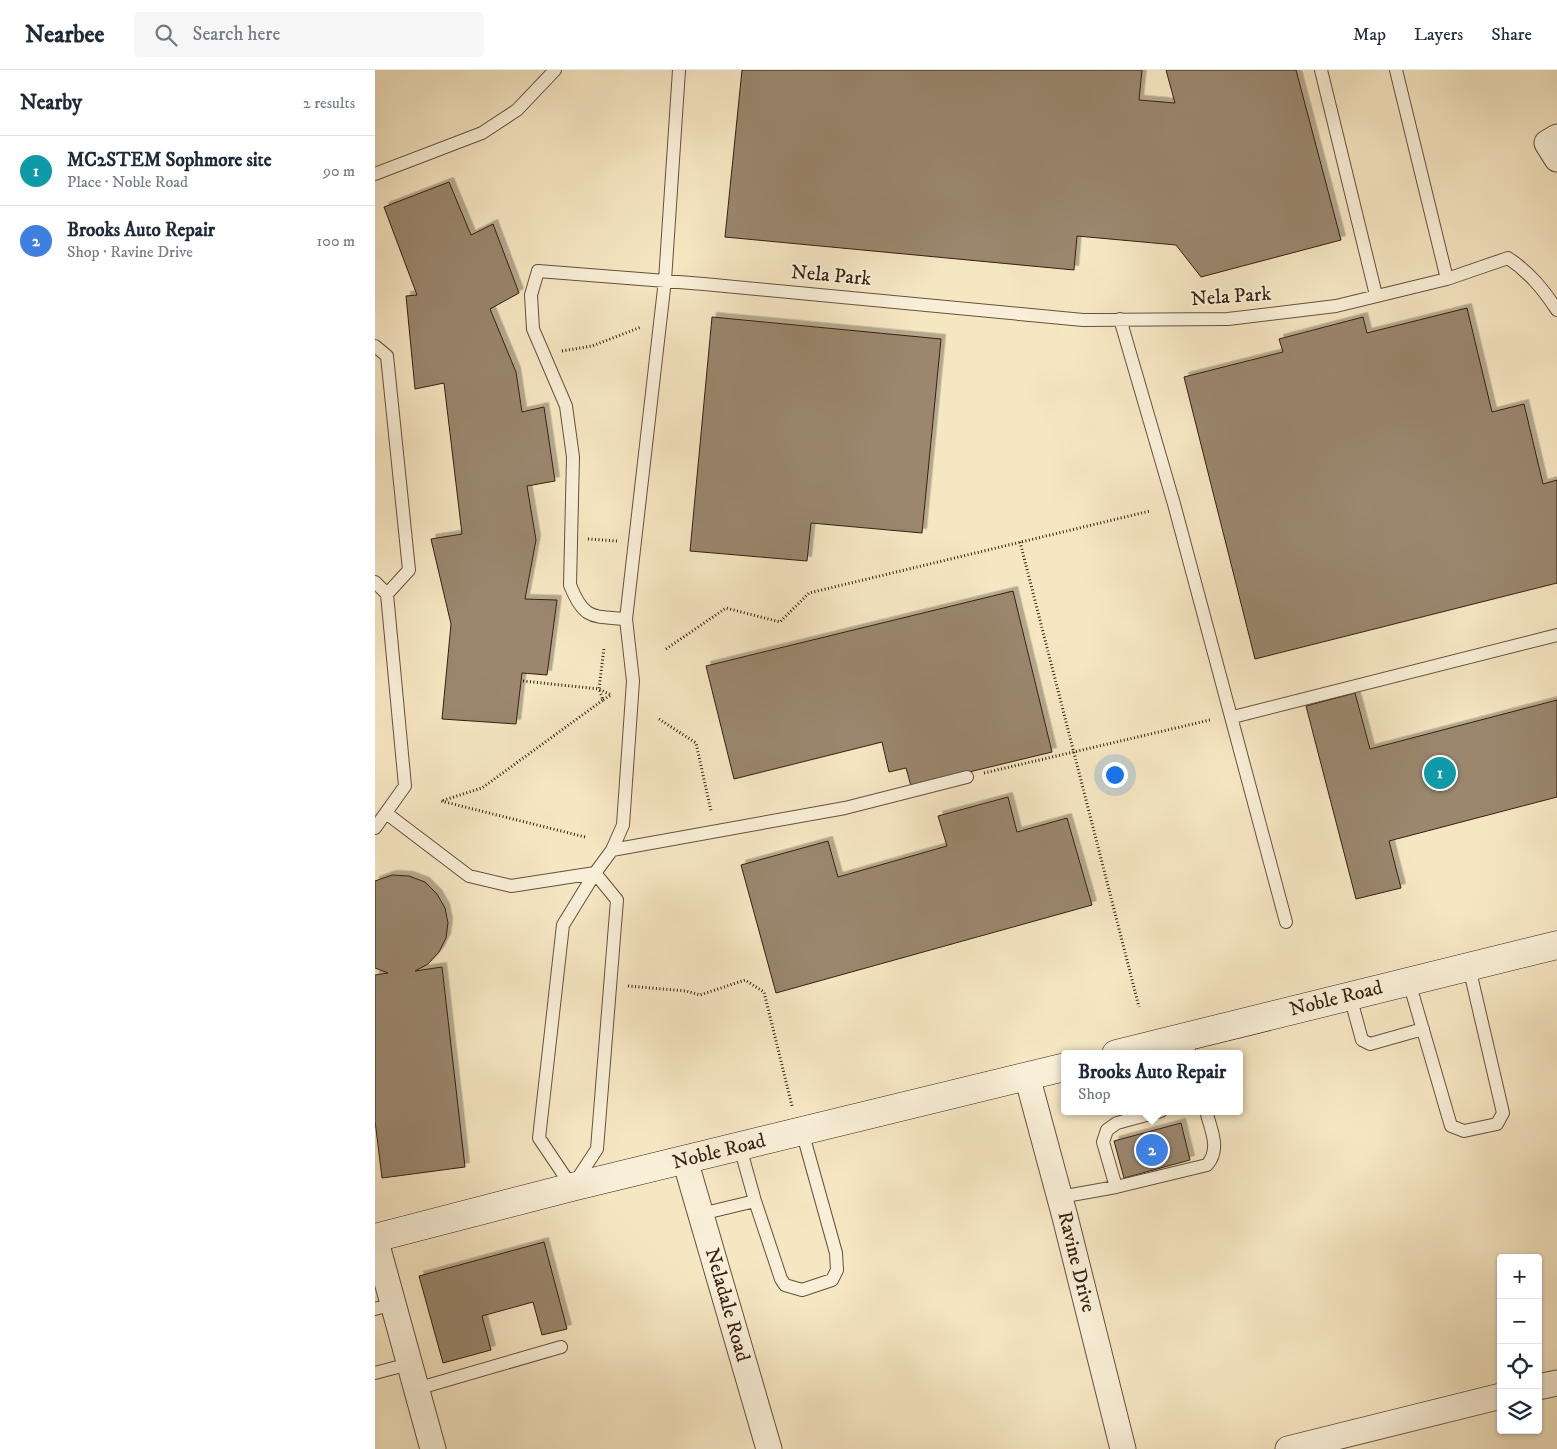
<!DOCTYPE html>
<meta charset="utf-8">
<style>
body{margin:0;font-family:"IM FELL DW Pica",serif;background:#f6f6f7;color:#1f2937}
.controls{position:absolute;right:15px;bottom:15px;display:grid;overflow:hidden;border-radius:5px;box-shadow:0 1px 4px #0004}
.controls button{width:45px;height:45px;display:grid;place-items:center;padding:0;border:0;border-bottom:1px solid #e0e1e3;background:#fff;color:#1f2937;font:25px sans-serif}
.you{position:absolute;left:739px;top:704px;width:18px;height:18px;margin:-12px;border:4px solid #fff;border-radius:50%;background:#1a73e8;box-shadow:0 0 0 8px #1a73e833}
.badge{display:grid;place-items:center;width:32px;height:32px;border-radius:50%;background:#8f2418;color:#fff;font-size:16px;font-weight:700}
.pin{position:absolute;translate:-50% -50%;border:2px solid #fff;box-shadow:0 1px 5px #0006}
.popup{position:absolute;left:686px;top:980px;width:182px;height:65px;box-sizing:border-box;display:grid;place-content:center;border-radius:5px;background:#fff;filter:drop-shadow(0 1px 4px #0005);font-size:16px;white-space:nowrap;color:#747a83}
.popup b{font-size:19px;color:#1f2937}
.popup::after{content:'';position:absolute;left:50%;top:100%;margin-left:-10px;border:10px solid transparent;border-top-color:#fff}
.list{margin:0;padding:0;list-style:none}
h2{display:flex;justify-content:space-between;align-items:center;height:65px;margin:0;padding:0 20px;font-size:21px}
h2 small{font-size:16px;font-weight:400;color:#747a83}
.list li{display:grid;grid-template-columns:32px 1fr auto;gap:15px;align-items:center;box-sizing:border-box;height:70px;padding:0 20px;border-top:1px solid #e0e1e3}
.list b{display:block;font-size:19px;white-space:nowrap}
.list p{margin:0;font-size:16px;white-space:nowrap;color:#747a83}
.list em{font-size:16px;font-style:normal;color:#747a83}
.icon{flex:none;width:28px;height:28px;fill:none;stroke:currentColor;stroke-width:2;stroke-linecap:round;stroke-linejoin:round}
.map{position:relative;flex:none;width:1182px;height:1379px;overflow:hidden}
header{display:flex;align-items:center;gap:30px;box-sizing:border-box;height:70px;padding:0 25px;background:#fff;border-bottom:1px solid #e0e1e3}
header strong{font-size:24px}
nav{display:flex;gap:28px;margin-inline-start:auto;font-size:18px}
.search{width:350px;height:45px;background:#f6f6f7;display:flex;align-items:center;gap:12px;box-sizing:border-box;padding:0 18px;border-radius:5px;color:#747a83;font-size:19px}
main{display:flex}
aside{flex:1;background:#fff}
.map>svg:first-child{display:block}
.building{fill:#9a876e;stroke:#371e11;filter:url(#shadow)}
.lines{fill:none;stroke-linecap:round;stroke-linejoin:round}
.lane-casing{stroke:#67503e;stroke-width:14}
.street-casing{stroke:#67503e;stroke-width:27}
.secondary-casing{stroke:#371e11;stroke-width:29}
.path{stroke:#371e11;stroke-width:3;stroke-dasharray:1 2.5;stroke-linecap:butt}
.lane{stroke:#f9efd8;stroke-width:12}
.street{stroke:#f9efd8;stroke-width:25}
.secondary{stroke:#f9efd8;stroke-width:28}
.labels{text-anchor:middle;dominant-baseline:central;stroke-width:4;stroke-linejoin:round;paint-order:stroke}
.street-label{font-size:20px;fill:#371e11;stroke:#f9efd8}
</style>
<header>
<strong>Nearbee</strong>
<div class="search"><svg class="icon" aria-label="search" viewBox="0 0 24 24"><circle cx="10" cy="10" r="6"/><path d="M15 15l6 6"/></svg>Search here</div>
<nav><a>Map</a><a>Layers</a><a>Share</a></nav>
</header>
<main>
<aside>
<h2>Nearby<small>2 results</small></h2>
<ul class="list">
<li><span class="badge" style="background:#0f9aa8">1</span><div><b>MC2STEM Sophmore site</b><p>Place · Noble Road</p></div><em>90 m</em></li>
<li><span class="badge" style="background:#3f7fe0">2</span><div><b>Brooks Auto Repair</b><p>Shop · Ravine Drive</p></div><em>100 m</em></li>
</ul>
</aside>
<div class="map">
<svg width="1182" height="1379" viewBox="0 0 1182 1379">
<defs>
<filter id="shadow"><feDropShadow dx="4.5" dy="-4.5" stdDeviation="0" flood-color="#0004"/></filter>
</defs>
<rect width="100%" height="100%" fill="#f6e7c3"/>
<filter id="stains"><feTurbulence type="fractalNoise" baseFrequency=".004" numOctaves="4"/><feColorMatrix values="0 0 0 0 .2 0 0 0 0 .09 0 0 0 0 .02 0 0 0 .5 -.17"/></filter>
<radialGradient id="worn" r=".72"><stop offset=".6" stop-color="#630" stop-opacity="0"/><stop offset="1" stop-color="#630" stop-opacity=".3"/></radialGradient>
<path class="building" d="M367,0H767L764,30L800,33L791,0H921L966,170L826,207L801,175L702,166L699,200L350,167Z
M74,112L96,165L118,154L144,223L115,239L141,302L147,342L169,337L180,411L152,416L161,470L150,529L182,530L172,605L147,603L141,654L67,649L76,554L56,469L87,464L69,313L40,319L31,226L42,225L9,137Z
M1092,238L1117,342L1149,334L1168,414L1182,410V513L880,589L809,307L908,282L904,269L988,247L992,263Z
M337,247L566,269L547,463L436,453L432,491L315,481Z
M638,521L677,682L536,716L531,698L514,702L507,672L359,709L331,596Z
M980,623L995,679L1182,630V727L1014,771L1026,818L981,829L931,636Z
M633,727L642,762L692,748L717,835L401,923L366,795L453,771L463,807L572,776L563,746Z
M17,805L34,806L50,812L62,824L70,838L73,853L71,868L64,882L53,894L40,901L67,897L90,1097L7,1108L0,1051V905L13,903L0,898V811Z
M806,1053L815,1090L749,1108L739,1071Z
M169,1172L192,1259L167,1265L158,1232L107,1246L116,1280L68,1293L44,1206Z"/>
<g class="lines">
<defs>
<path id="lane" d="M946,0L1001,225
M1021,0L1072,209
M0,104L107,63L142,40L180,0
M745,249L799,434L911,852
M0,276L12,286L34,500L12,524
M0,512L12,524L30,716L0,758
M251,549C217,546 209,550 195,515L198,387L191,336L158,259L156,225L163,201L329,214L708,250L853,249L961,236L1072,209L1133,188C1154,202 1168,219 1182,240
M858,647L1182,565
M11,743L94,806L136,816L220,803L237,780L248,755L258,611L251,549L290,210L304,0
M237,780L470,738L592,707
M220,803L242,830L222,1079L197,1117L164,1068L188,855Z
M1034,912L1076,1056L1089,1061L1122,1054L1128,1043L1094,897
M975,926L987,970L995,974L1048,959
M810,966L815,984
M786,1041L742,1053L732,1060L728,1072L741,1117L832,1095C846,1079 836,1060 831,1041
M365,1077L380,1131
M685,1127L741,1117
M326,1144L380,1131L406,1209L410,1215L427,1220L457,1210L462,1200L461,1183L427,1061
M0,1239L19,1234
M0,1303L34,1294
M41,1319L186,1277"/>
<path id="street" d="M1182,67L1172,73L1182,89
M652,1006L690,1147L748,1379
M310,1090L394,1379
M0,1168L58,1379
M1163,1317L1182,1313
M913,1379L1126,1326"/>
<path id="secondary" d="M741,984L1182,875
M0,1168L197,1117L690,997"/>
</defs>
<use href="#lane" class="lane-casing"/>
<use href="#street" class="street-casing"/>
<use href="#secondary" class="secondary-casing"/>
<path class="path" d="M187,281L217,276L266,257
M213,469L242,471
M645,472L764,937
M291,579L351,538L405,552L434,523L775,441
M148,611L224,619L236,625L228,630
M284,649L321,673L336,741
M609,703L835,650
M210,767L66,731L107,718L228,630L224,619L229,578
M253,916L311,921L325,925L370,910L389,922L417,1036"/>
<use href="#lane" class="lane"/>
<use href="#street" class="street"/>
<use href="#secondary" class="secondary"/>
</g>
<g class="labels">
<g class="street-label">
<text transform="translate(456 206) rotate(5)">Nela Park</text>
<text transform="translate(856 227) rotate(-4)">Nela Park</text>
<text transform="translate(961 929) rotate(-14)">Noble Road</text>
<text transform="translate(344 1082) rotate(-14)">Noble Road</text>
<text transform="translate(701 1192) rotate(76)">Ravine Drive</text>
<text transform="translate(352 1235) rotate(74)">Neladale Road</text>
</g>
</g>
<rect width="100%" height="100%" filter="url(#stains)"/>
<rect width="100%" height="100%" fill="url(#worn)"/>
</svg>
<div class="controls">
<button>+</button>
<button>−</button>
<button><svg class="icon" aria-label="locate" viewBox="0 0 24 24"><circle cx="12" cy="12" r="6"/><path d="M12 2v4M12 18v4M2 12h4M18 12h4"/></svg></button>
<button><svg class="icon" aria-label="layers" viewBox="0 0 24 24"><path d="M12 4l9 5-9 5-9-5zM3 14l9 5 9-5"/></svg></button>
</div>
<div class="you"></div>
<div class="pin badge" style="left:1065px;top:703px;background:#0f9aa8">1</div>
<div class="pin badge" style="left:777px;top:1080px;background:#3f7fe0">2</div>
<div class="popup"><b>Brooks Auto Repair</b>Shop</div>
</div>
</main>
